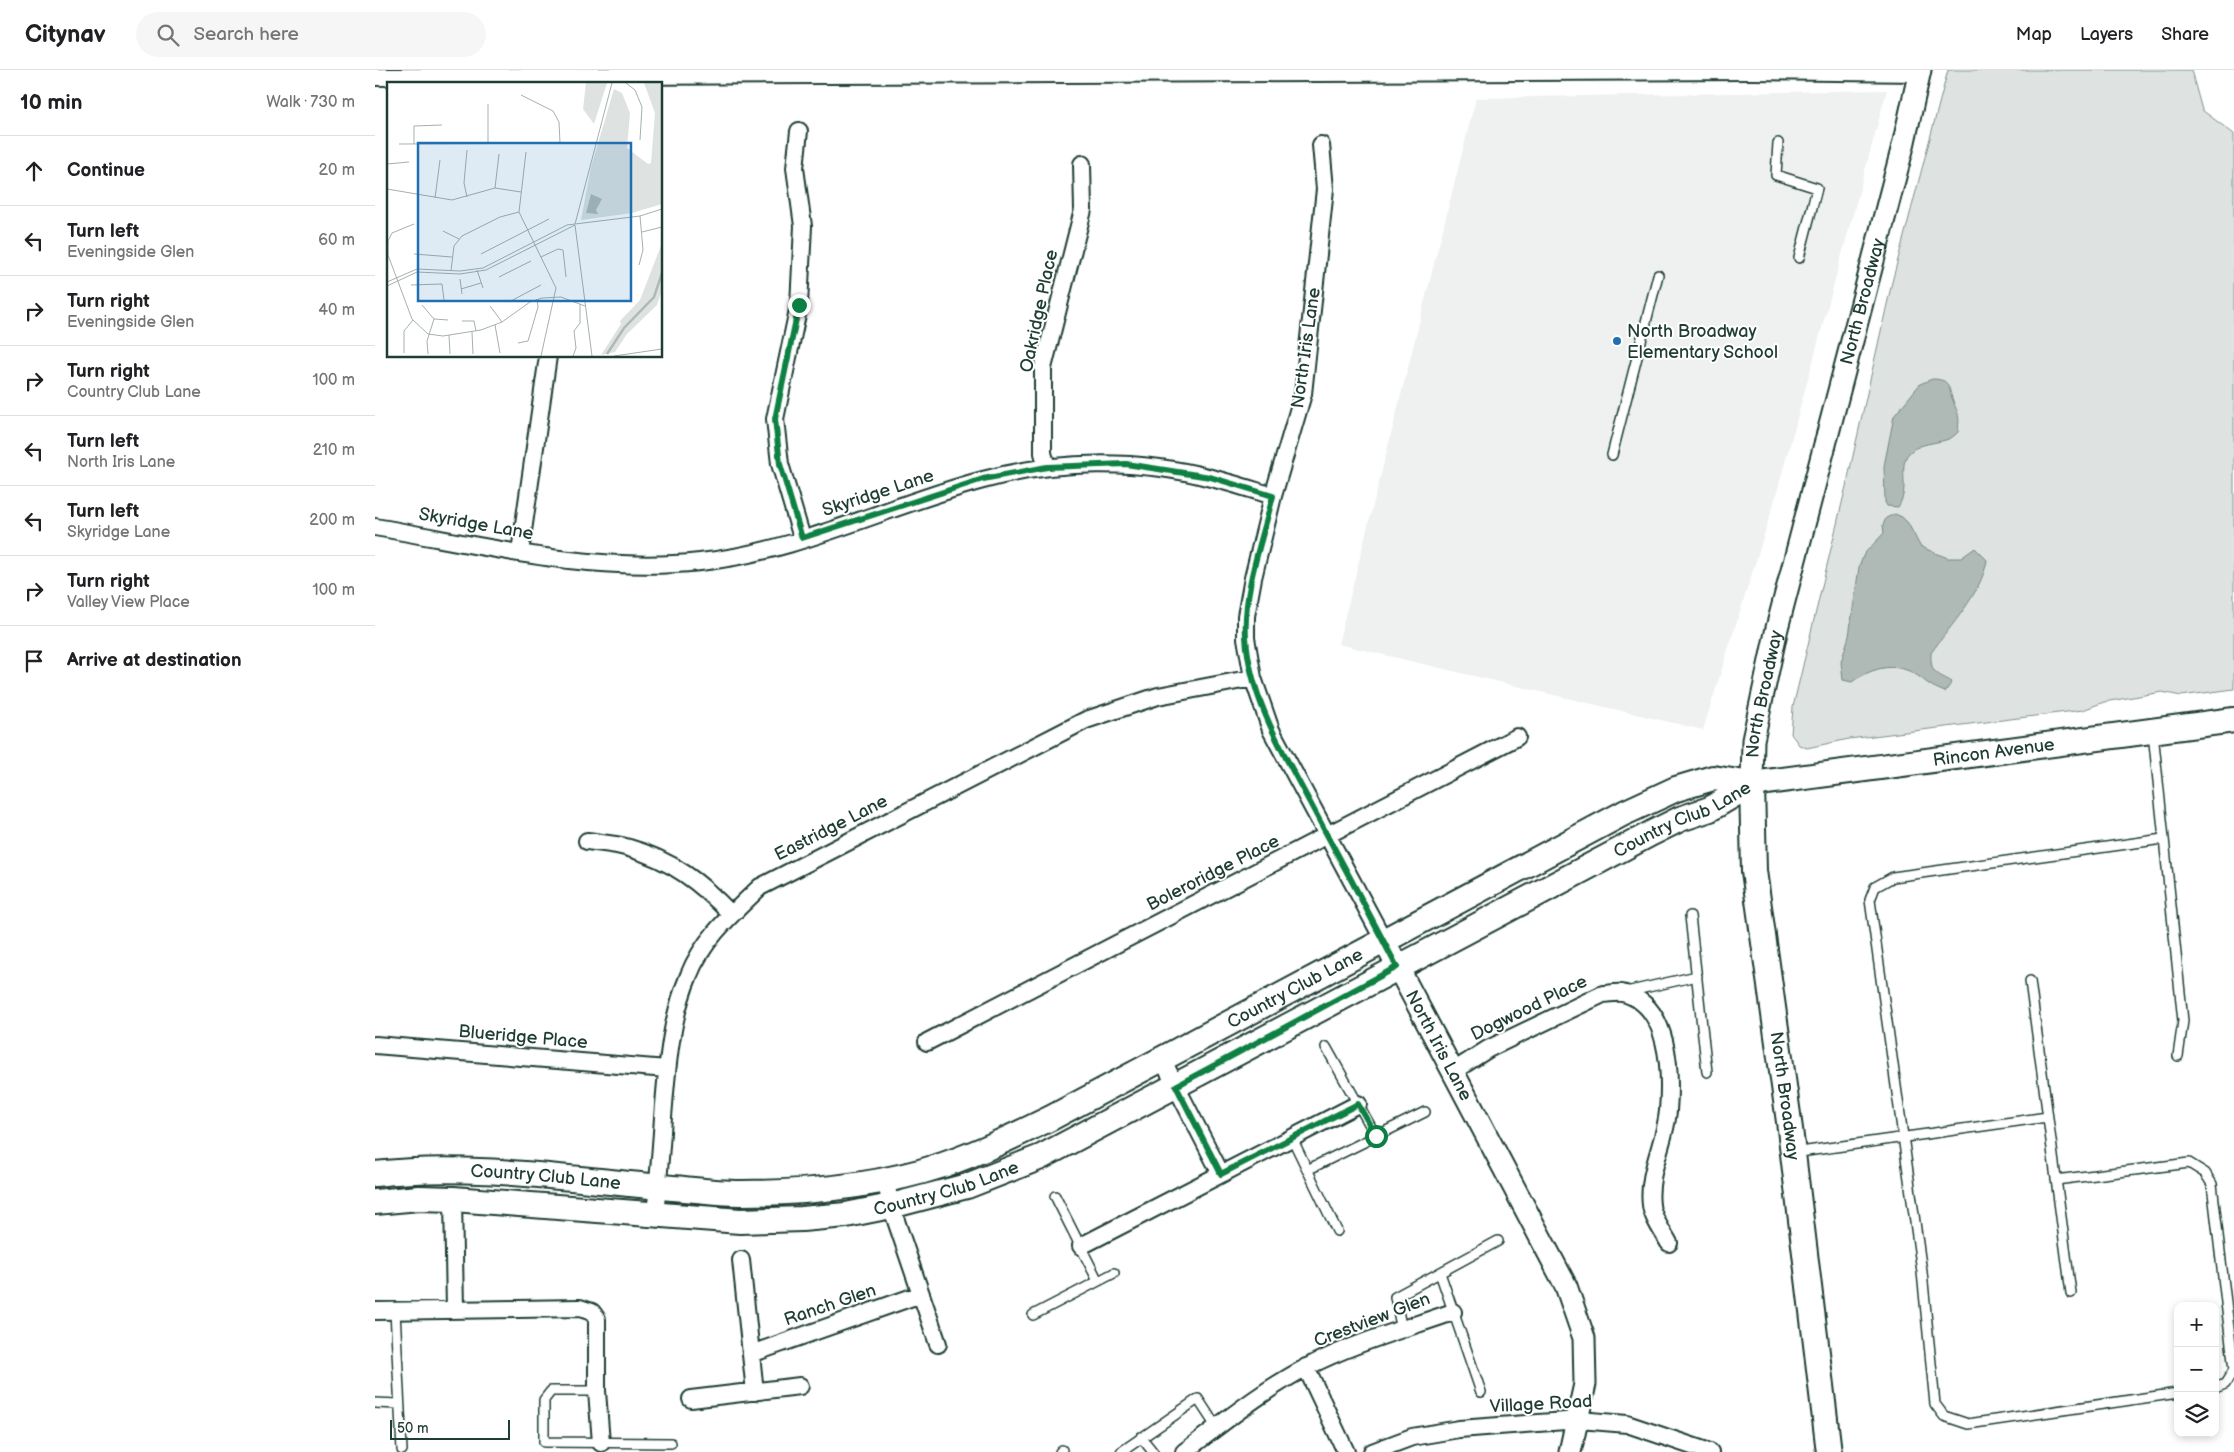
<!DOCTYPE html>
<meta charset="utf-8">
<style>
body{margin:0;font-family:"Balsamiq Sans",sans-serif;background:#f6f6f6;color:#202124}
.controls{position:absolute;right:15px;bottom:15px;display:grid;overflow:hidden;border-radius:10px;box-shadow:0 2px 8px #0003}
.controls button{width:45px;height:45px;display:grid;place-items:center;padding:0;border:0;border-bottom:1px solid #e0e0e0;background:#fff;color:#202124;font:25px sans-serif}
.scale{position:absolute;left:15px;bottom:12px;width:120px;box-sizing:border-box;padding-left:5px;border:2px solid #1f3d34;border-top:0;font-size:14px;line-height:18px;white-space:nowrap;color:#1f3d34;-webkit-text-stroke:4px #fff;paint-order:stroke}
.stop{position:absolute;width:15px;height:15px;margin:-11px;border:4px solid #0b8043;border-radius:50%;background:#fff}
.stop.end{background:#0b8043;border-color:#fff;box-shadow:0 1px 5px #0008}
.list{margin:0;padding:0;list-style:none}
h2{display:flex;justify-content:space-between;align-items:center;height:65px;margin:0;padding:0 20px;font-size:21px}
h2 small{font-size:16px;font-weight:400;color:#757577}
.list li{display:grid;grid-template-columns:32px 1fr auto;gap:15px;align-items:center;box-sizing:border-box;height:70px;padding:0 20px;border-top:1px solid #e0e0e0}
.list b{display:block;font-size:19px;white-space:nowrap}
.list p{margin:0;font-size:16px;white-space:nowrap;color:#757577}
.list em{font-size:16px;font-style:normal;color:#757577}
.icon{flex:none;width:28px;height:28px;fill:none;stroke:currentColor;stroke-width:2;stroke-linecap:round;stroke-linejoin:round}
.map{position:relative;flex:none;width:1859px;height:1382px;overflow:hidden}
header{display:flex;align-items:center;gap:30px;box-sizing:border-box;height:70px;padding:0 25px;background:#fff;border-bottom:1px solid #e0e0e0}
header strong{font-size:24px}
nav{display:flex;gap:28px;margin-inline-start:auto;font-size:18px}
.search{width:350px;height:45px;background:#f6f6f6;display:flex;align-items:center;gap:12px;box-sizing:border-box;padding:0 18px;border-radius:28px;color:#757577;font-size:19px}
main{display:flex}
aside{flex:1;background:#fff}
.map>svg:first-child{display:block}
.built{fill:#eef1f0}
.green{fill:#dee3e2;stroke:#7e908b}
.water{fill:#afbab7;stroke:#758883}
.lines{fill:none;stroke-linecap:round;stroke-linejoin:round}
.service-casing{stroke:#1f3d34;stroke-width:12}
.minor-casing{stroke:#1f3d34;stroke-width:20}
.tertiary-casing{stroke:#1f3d34;stroke-width:25}
.secondary-casing{stroke:#1f3d34;stroke-width:28}
.service{stroke:#fff;stroke-width:9}
.minor{stroke:#fff;stroke-width:16}
.tertiary{stroke:#fff;stroke-width:21}
.secondary{stroke:#fff;stroke-width:24}
.route{stroke:#0b8043;stroke-width:6}
.poi-dot{fill:#1f6fb2;stroke:#fff;stroke-width:2}
.labels{text-anchor:middle;dominant-baseline:central;stroke-width:4;stroke-linejoin:round;paint-order:stroke}
.street-label{font-size:18px;fill:#1f3d34;stroke:#fff}
.poi-label{font-size:18px;fill:#1f3d34;stroke:#fff;text-anchor:start}
.inset-river{fill:none;stroke:#afbab7;stroke-width:2.5}
.inset-road{fill:none;stroke:#a5b1ae;stroke-width:1}
.view{fill:#1f6fb2;fill-opacity:0.15;stroke:#1f6fb2;stroke-width:2.5}
.inset-edge{fill:none;stroke:#1f3d34;stroke-width:2.5}
</style>
<header>
<strong>Citynav</strong>
<div class="search"><svg class="icon" aria-label="search" viewBox="0 0 24 24"><circle cx="10" cy="10" r="6"/><path d="M15 15l6 6"/></svg>Search here</div>
<nav><a>Map</a><a>Layers</a><a>Share</a></nav>
</header>
<main>
<aside>
<h2>10 min<small>Walk · 730 m</small></h2>
<ul class="list">
<li><svg class="icon" aria-label="ahead" viewBox="0 0 24 24"><path d="M12 20V5M6 11l6-6 6 6"/></svg><div><b>Continue</b></div><em>20 m</em></li>
<li><svg class="icon" aria-label="left" viewBox="0 0 24 24"><path d="M17 20v-9H6M10 6l-5 5 5 5"/></svg><div><b>Turn left</b><p>Eveningside Glen</p></div><em>60 m</em></li>
<li><svg class="icon" aria-label="right" viewBox="0 0 24 24"><path d="M7 20v-9h11M14 6l5 5-5 5"/></svg><div><b>Turn right</b><p>Eveningside Glen</p></div><em>40 m</em></li>
<li><svg class="icon" aria-label="right" viewBox="0 0 24 24"><path d="M7 20v-9h11M14 6l5 5-5 5"/></svg><div><b>Turn right</b><p>Country Club Lane</p></div><em>100 m</em></li>
<li><svg class="icon" aria-label="left" viewBox="0 0 24 24"><path d="M17 20v-9H6M10 6l-5 5 5 5"/></svg><div><b>Turn left</b><p>North Iris Lane</p></div><em>210 m</em></li>
<li><svg class="icon" aria-label="left" viewBox="0 0 24 24"><path d="M17 20v-9H6M10 6l-5 5 5 5"/></svg><div><b>Turn left</b><p>Skyridge Lane</p></div><em>200 m</em></li>
<li><svg class="icon" aria-label="right" viewBox="0 0 24 24"><path d="M7 20v-9h11M14 6l5 5-5 5"/></svg><div><b>Turn right</b><p>Valley View Place</p></div><em>100 m</em></li>
<li><svg class="icon" aria-label="arrive" viewBox="0 0 24 24"><path d="M6 21V4h12l-3 4 3 4H6"/></svg><div><b>Arrive at destination</b></div></li>
</ul>
</aside>
<div class="map">
<svg width="1859" height="1382" viewBox="0 0 1859 1382">
<rect width="100%" height="100%" fill="#fff"/>
<filter id="ink" filterUnits="userSpaceOnUse"><feTurbulence type="fractalNoise" baseFrequency=".02" numOctaves="2"/><feDisplacementMap in="SourceGraphic" scale="10" xChannelSelector="R" yChannelSelector="G"/><feConvolveMatrix kernelMatrix="1 2 1 2 8 2 1 2 1" color-interpolation-filters="sRGB"/></filter>
<g filter="url(#ink)">
<path class="built" d="M1512,20L1399,433L1328,660L963,574L1101,28Z"/>
<path class="green" d="M1573,0H1816L1827,40L1859,64V619L1806,626L1787,622L1729,632L1708,640L1474,669L1432,678L1424,675L1416,664L1418,637L1473,408L1517,212Z"/>
<path class="water" d="M1557,309C1574,309 1573,315 1577,328C1583,345 1585,342 1583,362C1573,376 1547,369 1534,383C1522,396 1536,418 1523,437L1512,436L1510,432L1509,396L1519,346L1545,314Z
M1520,444L1527,447L1533,453L1545,476L1560,483L1573,488H1586L1600,478L1612,490C1607,523 1575,556 1556,583C1555,604 1562,603 1577,612L1570,622C1554,616 1552,612 1540,604C1518,591 1495,599 1477,612L1468,610L1466,592L1474,566L1484,497L1489,484L1509,463L1508,455L1511,448Z"/>
<g class="lines">
<defs>
<path id="service" d="M1403,73L1401,105L1442,118L1424,188
M1237,385L1283,205
M1778,663L1808,951L1803,986
M1788,769L1518,807L1500,817L1495,830L1547,1202L1560,1334L1569,1346L1593,1354L1803,1323
M1315,846L1332,1002
M1655,911L1696,1223
M1251,922L1322,906
M951,977L1001,1066
M917,1068L962,1161
M1418,1083L1672,1047
M932,1100L1050,1042
M1681,1110L1814,1093L1830,1103L1837,1114L1859,1300L1850,1314L1840,1318
M680,1126L723,1211
M1065,1203L1106,1322
M20,1241L27,1380
M658,1245L739,1203
M1027,1260L1020,1227L1123,1171
M222,1321H176L169,1330V1372L296,1373
M0,1333L23,1334
M766,1367L778,1382
M685,1382L687,1380
M746,1382L823,1329L842,1358"/>
<path id="minor" d="M0,7L1379,1L1545,3
M424,61L420,98L428,156L424,235L400,349L405,394L427,468
M946,75L950,119L928,324L898,426L878,508L871,546V568L878,608L896,660L1009,871
M672,397L668,383V298L708,140L707,94
M0,457C106,475 216,504 325,492C423,482 513,435 608,410C680,390 764,389 836,408C857,413 878,420 898,426
M145,482L173,286
M212,771C226,773 241,774 254,778C297,790 326,813 356,844
M552,972L1142,667
M0,975L292,999
M787,989L846,1104
M1077,1002L1113,979L1228,924C1233,924 1241,922 1247,923C1295,933 1296,1003 1293,1041C1290,1074 1272,1102 1276,1135C1277,1147 1288,1162 1294,1173
M510,1109L516,1136L563,1274
M78,1129L80,1239
M280,1146C283,1113 286,1080 288,1047C292,999 295,950 314,905C328,869 358,843 385,817L711,650L783,626L878,608
M706,1176L983,1034
M366,1190L380,1322
M0,1241L205,1238L217,1242L222,1249V1321L226,1373
M376,1284L546,1224
M931,1297L971,1382
M316,1329L425,1316
M809,1382C849,1352 888,1320 932,1297C978,1273 1030,1259 1078,1242
M997,1382L1037,1367L1084,1359L1204,1350L1252,1354L1335,1382"/>
<g id="tertiary">
<path id="s1" d="M1377,714L1378,670L1402,558L1528,76L1545,0"/>
<path id="s2" d="M1009,871L1191,1216L1209,1268L1210,1314L1195,1382"/>
</g>
<g id="secondary">
<path id="s3" d="M1377,714L1379,801L1415,1059L1454,1382"/>
<path id="s4" d="M0,1104C96,1093 192,1109 287,1117C313,1119 340,1123 366,1123C434,1123 504,1116 568,1095C606,1082 641,1065 676,1048L1249,743L1301,719L1338,708L1377,714L1859,650"/>
<path id="s5" d="M0,1132L44,1128L78,1129L365,1151L427,1149L471,1145L516,1136L592,1116L666,1087L1277,763L1305,749L1335,739L1377,714"/>
</g>
</defs>
<use href="#service" class="service-casing"/>
<use href="#minor" class="minor-casing"/>
<use href="#tertiary" class="tertiary-casing"/>
<use href="#secondary" class="secondary-casing"/>
<use href="#service" class="service"/>
<use href="#minor" class="minor"/>
<use href="#tertiary" class="tertiary"/>
<use href="#secondary" class="secondary"/>
</g>
</g>
<g class="lines" filter="url(#ink)">
<path class="route" d="M424,235L400,349L405,394L427,468L608,409L672,397L751,394L835,407L898,426C887,471 868,520 871,567C875,632 913,690 942,746C969,796 996,847 1022,897L801,1016L846,1104L983,1034L1001,1066"/>
</g>
<circle class="poi-dot" cx="1242" cy="271" r="5"/>
<g class="labels">
<g class="street-label">
<text stroke="none"><textPath href="#s1" startOffset="496">North Broadway</textPath></text>
<text transform="translate(664 241) rotate(-78)">Oakridge Place</text>
<text transform="translate(931 278) rotate(-82)">North Iris Lane</text>
<text transform="translate(503 423) rotate(-18)">Skyridge Lane</text>
<text transform="translate(101 454) rotate(10)">Skyridge Lane</text>
<text stroke="none"><textPath href="#s1" startOffset="91">North Broadway</textPath></text>
<text stroke="none"><textPath href="#s4" startOffset="1718">Rincon Avenue</textPath></text>
<text stroke="none"><textPath href="#s5" startOffset="1401">Country Club Lane</textPath></text>
<text transform="translate(456 758) rotate(-27)">Eastridge Lane</text>
<text transform="translate(838 803) rotate(-27)">Boleroridge Place</text>
<text stroke="none"><textPath href="#s4" startOffset="966">Country Club Lane</textPath></text>
<text transform="translate(1154 938) rotate(-26)">Dogwood Place</text>
<text transform="translate(148 967) rotate(5)">Blueridge Place</text>
<text stroke="none"><textPath href="#s2" startOffset="118">North Iris Lane</textPath></text>
<text stroke="none"><textPath href="#s3" startOffset="314">North Broadway</textPath></text>
<text stroke="none"><textPath href="#s4" startOffset="171">Country Club Lane</textPath></text>
<text stroke="none"><textPath href="#s5" startOffset="576">Country Club Lane</textPath></text>
<text transform="translate(455 1235) rotate(-19)">Ranch Glen</text>
<text transform="translate(997 1250) rotate(-21)">Crestview Glen</text>
<text transform="translate(1166 1334) rotate(-3)">Village Road</text>
</g>
<g class="poi-label">
<text x="1252" y="261">North Broadway<tspan x="1252" dy="21">Elementary School</tspan></text>
</g>
</g>
<g transform="translate(12 12)">
<rect width="275" height="275" fill="#fff"/>
<path d="M199,1H220L207,42L196,27ZM257,1H275V122L245,131L194,138L204,85L227,7L235,11L243,31L240,66L261,82L264,81L268,31ZM275,161V208L270,223L240,252L228,270L214,273L234,242L233,239L253,218Z" fill="#dee3e2"/>
<path d="M204,112L215,117L209,128L211,132L199,131Z" fill="#afbab7"/>
<path class="inset-river" d="M220,272L237,246L267,215L275,191"/>
<path class="inset-road" d="M239,1L248,8L255,25L253,58M134,13L166,29L172,40L173,61M12,62L208,61M27,62V44L55,43M101,62V22M80,68L77,101L80,115M139,70L132,130L169,206L154,274M0,82L22,80M108,106L112,72M0,107L65,118L108,106L134,110M48,116L53,78M27,142L5,151L1,159V173L25,237L41,252L56,254L94,248L115,240L143,220L155,216L174,215L198,224M188,142L225,1M188,143L205,274M56,149L72,157M255,150L275,145M27,172L65,175M94,172L162,137M154,175L171,167L176,168L179,195M252,183L256,168L253,134M90,188L96,206M64,189L67,164L75,154L113,135L132,130M112,195L144,179M73,197L75,212M0,200L30,187L73,189L96,186L180,143L253,134L275,127M24,203L55,202L57,218M0,204L30,190L73,192L99,188L188,143M74,207L94,201M122,220L154,203M35,223L47,237L61,238M103,224L115,240M75,239H87L89,249M108,243L113,271M85,250L86,272M62,253L63,272M131,261L141,259L151,225L150,217M17,271V249L26,238M41,272L40,259L47,237M186,274L189,266L187,249L193,241V222M227,274L275,267"/>
<path class="view" d="M31,61H244V219H31Z"/>
<rect width="275" height="275" class="inset-edge"/>
</g>
</svg>
<div class="controls">
<button>+</button>
<button>−</button>
<button><svg class="icon" aria-label="layers" viewBox="0 0 24 24"><path d="M12 4l9 5-9 5-9-5zM3 14l9 5 9-5"/></svg></button>
</div>
<div class="scale">50 m</div>
<div class="stop" style="left:1001px;top:1066px"></div>
<div class="stop end" style="left:424px;top:235px"></div>
</div>
</main>
